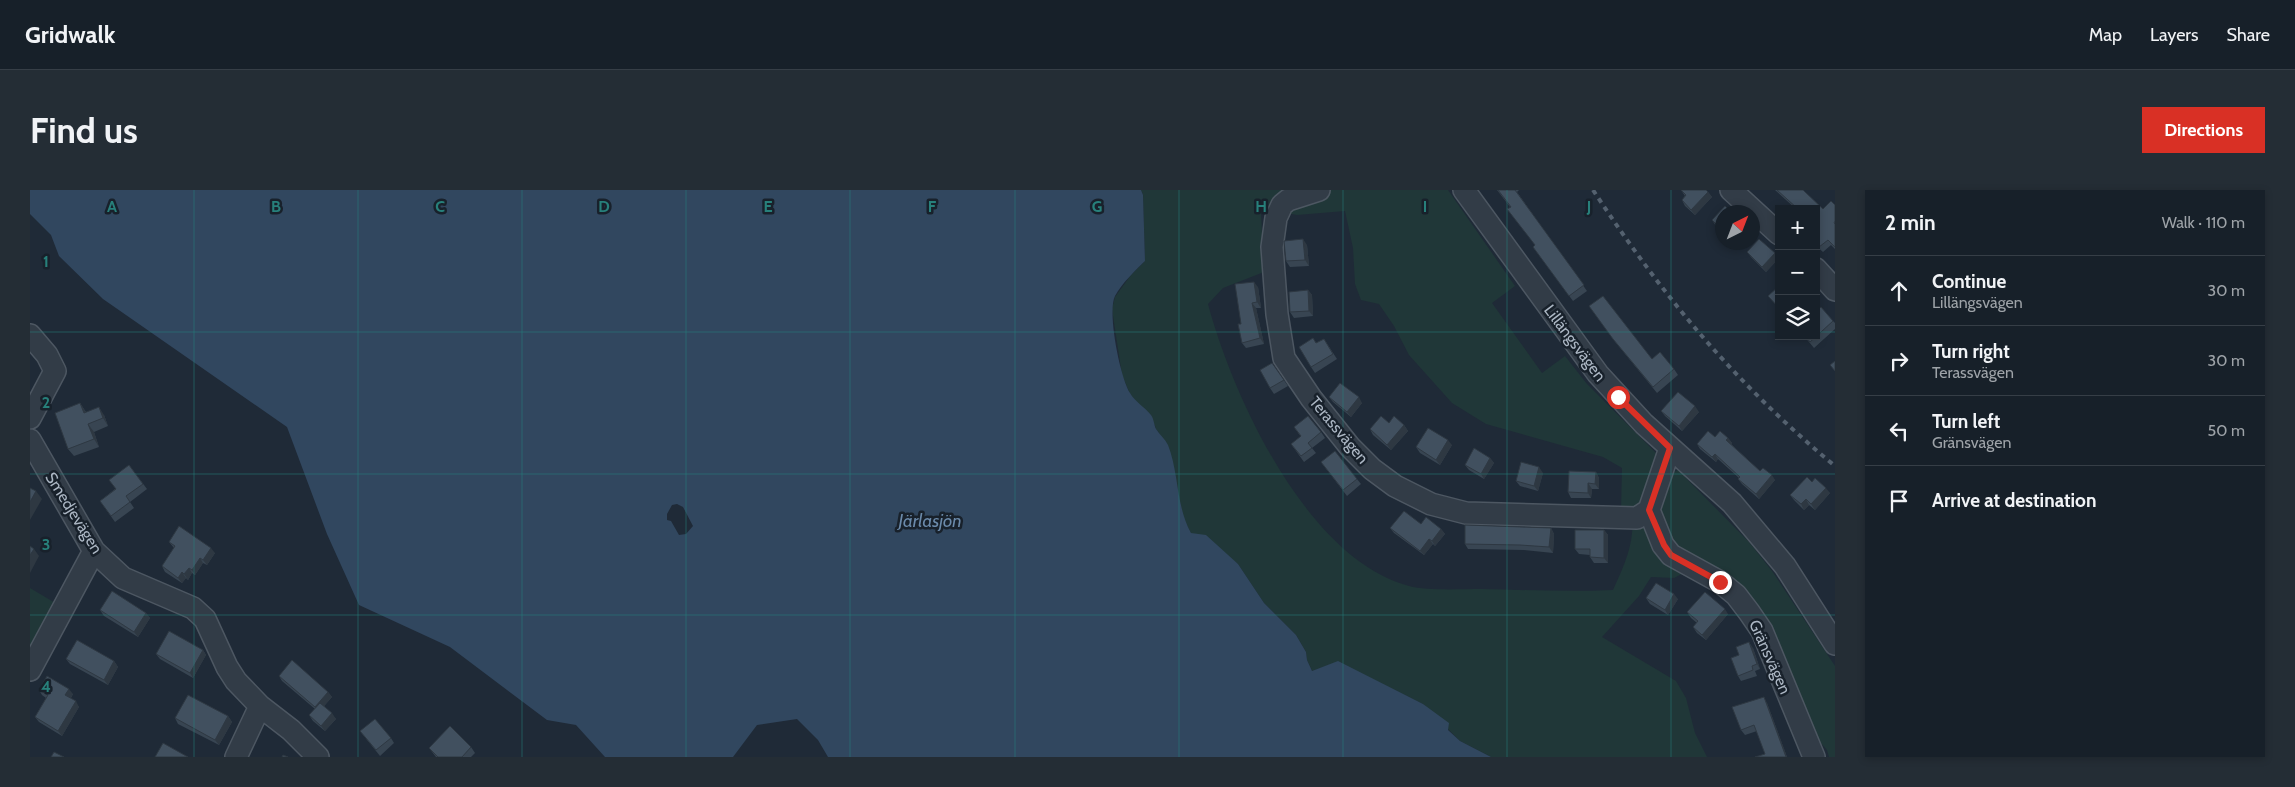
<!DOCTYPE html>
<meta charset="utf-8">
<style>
body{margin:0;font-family:Cabin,sans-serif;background:#242d35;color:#f1f3f6}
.controls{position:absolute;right:15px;top:15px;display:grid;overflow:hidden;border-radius:0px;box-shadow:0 2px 8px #0003}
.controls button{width:45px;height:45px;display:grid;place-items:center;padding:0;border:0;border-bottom:1px solid #363e46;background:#172029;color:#f1f3f6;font:25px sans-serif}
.compass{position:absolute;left:1685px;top:15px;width:45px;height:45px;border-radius:50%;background:#172029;box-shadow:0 2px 8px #0003;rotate:42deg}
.stop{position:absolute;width:15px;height:15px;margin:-11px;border:4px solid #d93025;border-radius:50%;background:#fff}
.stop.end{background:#d93025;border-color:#fff;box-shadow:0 1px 5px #0008}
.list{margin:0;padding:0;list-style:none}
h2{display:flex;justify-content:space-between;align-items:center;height:65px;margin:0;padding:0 20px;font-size:21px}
h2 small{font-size:16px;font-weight:400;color:#9ea3a8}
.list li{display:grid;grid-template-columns:32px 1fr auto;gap:15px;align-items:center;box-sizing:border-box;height:70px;padding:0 20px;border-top:1px solid #363e46}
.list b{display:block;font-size:19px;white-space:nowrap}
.list p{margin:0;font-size:16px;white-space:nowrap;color:#9ea3a8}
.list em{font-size:16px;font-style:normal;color:#9ea3a8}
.icon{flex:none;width:28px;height:28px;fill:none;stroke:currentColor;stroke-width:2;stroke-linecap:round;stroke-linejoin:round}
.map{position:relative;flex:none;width:1805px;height:567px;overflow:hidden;border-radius:0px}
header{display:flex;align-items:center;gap:30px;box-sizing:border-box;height:70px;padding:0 25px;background:#172029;border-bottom:1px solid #363e46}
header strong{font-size:24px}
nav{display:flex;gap:28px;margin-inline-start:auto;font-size:18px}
.intro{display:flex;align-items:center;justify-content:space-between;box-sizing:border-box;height:120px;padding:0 30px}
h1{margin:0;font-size:35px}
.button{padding:12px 22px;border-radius:0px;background:#d93025;color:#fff;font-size:18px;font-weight:700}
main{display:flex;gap:30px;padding:0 30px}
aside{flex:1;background:#172029;border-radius:0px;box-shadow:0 2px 8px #0003}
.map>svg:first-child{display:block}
.green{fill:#203738;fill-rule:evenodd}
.water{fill:#31475f;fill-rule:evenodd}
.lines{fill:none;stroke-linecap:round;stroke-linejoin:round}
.minor-casing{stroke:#4d5762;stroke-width:24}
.minor{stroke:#323c47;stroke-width:21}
.rail{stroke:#54616f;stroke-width:4;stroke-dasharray:5 5;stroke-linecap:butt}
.wall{fill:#384552}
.shaded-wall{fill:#2e3842}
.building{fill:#41505f;stroke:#2e3842}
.route{stroke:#d93025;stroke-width:6}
.grid{fill:none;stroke:#27807b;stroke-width:1;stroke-opacity:0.55}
.labels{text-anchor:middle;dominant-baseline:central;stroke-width:5;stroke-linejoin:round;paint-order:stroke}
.street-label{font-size:16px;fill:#acb7c4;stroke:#18212b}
.water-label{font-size:18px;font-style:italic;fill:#6b8aaa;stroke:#18212b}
.grid-label{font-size:16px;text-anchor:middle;font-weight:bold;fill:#27807b;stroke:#18212b;stroke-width:5;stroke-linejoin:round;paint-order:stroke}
</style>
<header>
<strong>Gridwalk</strong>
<nav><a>Map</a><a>Layers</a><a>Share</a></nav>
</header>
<div class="intro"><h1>Find us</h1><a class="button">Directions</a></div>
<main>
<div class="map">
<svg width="1805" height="567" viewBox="0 0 1805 567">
<rect width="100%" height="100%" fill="#1f2a37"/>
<path class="green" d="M1111,0H1418L1485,96L1462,113L1512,183L1535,166L1557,194L1626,263V271L1640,284L1648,280L1719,352L1742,381L1805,476V567H1799L1797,560L1782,543L1763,505L1673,373L1644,388L1621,387L1609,406L1572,447L1646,491L1656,508L1665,543L1677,567H1461L1430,551L1393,514L1308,472L1282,481L1277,470L1276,462L1266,445L1234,413L1208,374L1161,343L1154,330L1137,254L1126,239L1121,225L1111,218L1100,204L1092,185L1082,119L1085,107L1101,85L1115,71L1113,5ZM1235,19L1267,25L1315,21L1323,58L1325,94L1331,110L1349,114L1364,136L1379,165L1422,213L1456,234L1573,267L1592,278L1591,319L1602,320C1605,353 1596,371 1583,400C1539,402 1495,400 1451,399C1431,399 1397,401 1379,396C1277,369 1203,207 1178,114L1193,98L1234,82L1231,23Z
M0,398L27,414L0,465Z"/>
<path class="water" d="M0,0H1111L1113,5L1115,71C1105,81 1092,93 1085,106C1077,122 1090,187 1100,203C1105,212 1115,217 1121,225C1124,229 1124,235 1126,239C1130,245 1135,249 1138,255C1149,283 1146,316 1161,343L1176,345L1208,374L1234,413L1266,445L1276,462L1277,470L1282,481L1308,471L1393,514L1419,533L1418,540L1430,551L1461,567H798L788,550L767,529L727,535L703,567H575L546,535L517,530L420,457L329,415L297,344L257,237L73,109L29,66L21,45L0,24ZM647,314L653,317L663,336L656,344L649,345L641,331L637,330V324L642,315Z"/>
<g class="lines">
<defs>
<path id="minor" d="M1289,0L1258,10L1252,15L1246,28L1242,57L1247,124L1254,168L1281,208L1320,257L1342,279L1365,296L1401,314L1436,323L1607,328L1619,320L1640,258
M1434,0L1568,184L1614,234L1702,313L1755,376L1805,454
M1701,0L1749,44
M1786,79L1805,100
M0,145L17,165L25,181L0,228
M0,250L64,361L93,388L163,418L175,429L197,477L206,491L230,516L261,540L288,567
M1619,320L1633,355L1641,365L1690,392L1706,405L1719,422L1732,441L1784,567
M0,480L64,361
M206,567L230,516"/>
</defs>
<use href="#minor" class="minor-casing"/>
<use href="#minor" class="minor"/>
<path class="rail" d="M1563,0C1634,108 1705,193 1805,276"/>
</g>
<path class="wall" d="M1467,0H1489L1487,2L1557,101L1543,111L1503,57L1505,55L1480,17Z
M1651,0L1678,2L1682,7L1665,25L1655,16L1652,10L1655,6Z
M1745,0H1773L1793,19L1805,15V59L1801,55L1793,62L1786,56V19H1766Z
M1692,22V42L1686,36L1682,30Z
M1277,55L1279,76L1260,77L1256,71Z
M1717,62L1745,63L1749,68L1736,82L1721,67Z
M1228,97L1231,118H1226L1234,154L1216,158L1212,153L1211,134Z
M1278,100L1282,105L1283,126L1264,128L1260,122Z
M1559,116L1622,169L1644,179L1648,185L1627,203L1587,154Z
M1803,131L1805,133V139L1784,158L1774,146H1786Z
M1294,149L1307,169L1285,183L1281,177L1286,153Z
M1242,173L1258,196L1244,204L1240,198Z
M1299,207L1332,213L1321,227L1303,212Z
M50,213L56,222L74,225L78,236L64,242L69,257L44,266L38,259Z
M1631,221L1669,222L1652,241L1635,226Z
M1374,235L1378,241L1361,260L1343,245L1340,239Z
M1264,237L1291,242L1295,248L1282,258L1286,263L1274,272L1261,254L1271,247Z
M1685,247L1698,248L1702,253L1701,254L1730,281L1745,290L1729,309L1712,294L1708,289L1709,288L1688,269L1686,272L1670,259L1667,254Z
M1422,255L1410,275L1390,263L1386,257Z
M1460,268L1464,273L1454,289L1439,280L1435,275Z
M1291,272L1327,289L1331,294L1317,306Z
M99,275L117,299L100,312L104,318L85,332L70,311L85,299Z
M1566,282L1569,288V299H1562L1561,308H1541L1538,302Z
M1513,283L1508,301L1490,296L1486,291Z
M1782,292L1800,303L1785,320L1779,315L1774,320L1764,310L1760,305Z
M1391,334L1411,339L1415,344L1405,356L1403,354L1394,365L1364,343L1360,338Z
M1521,338L1524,344L1523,363L1494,360L1438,359L1435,354Z
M1574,340L1578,345V373H1564L1560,367V365L1549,364L1545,359Z
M139,352L185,363L177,375L173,373L165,385L162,383L158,390L156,388L152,393L135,382L132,376L144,358Z
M1616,408L1648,409L1638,425L1620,414Z
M70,420L116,423L120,428L108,447L74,426Z
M1657,422L1698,424L1676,450L1667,443L1663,437L1667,433L1661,428Z
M1723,458L1730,479L1725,481L1727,486L1711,491L1708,486L1709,465Z
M173,460L176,465L163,488L130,469L126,464Z
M36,469L84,471L88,477L78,495L40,474Z
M249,486L298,502L302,507L294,516L306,529L295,541L283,531L279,525L285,519L252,491Z
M9,500L43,504L41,508L49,517L32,546L9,532L5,527L16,508L12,505Z
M1737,513L1757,567H1725L1735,564L1727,541L1715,545L1711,540Z
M198,526L202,532L189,555L148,534L145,528Z
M330,541L361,548L364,553L350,566Z
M441,557L445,563L441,567H406L399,558Z"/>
<path class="shaded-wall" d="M1678,2L1682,7L1665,25L1661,20Z
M1273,49L1277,55L1279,76L1275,70Z
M1745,63L1749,68L1736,82L1732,77Z
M1224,92L1228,97L1231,118L1227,112Z
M1278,100L1282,105L1283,126L1279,121Z
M1222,113L1226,118L1234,154L1230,148Z
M1329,207L1332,213L1321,227L1317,222Z
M50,213L55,221L59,231L54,223Z
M1665,216L1669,222L1652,241L1649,236Z
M69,217L74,225L78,236L73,228Z
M58,234L64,242L69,257L64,249Z
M1374,235L1378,241L1361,260L1357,255Z
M1698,248L1702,253L1700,255L1696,250Z
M1418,250L1422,255L1410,275L1406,270Z
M1685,264L1688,269L1686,272L1682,267Z
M1460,268L1464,273L1454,289L1451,284Z
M1509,277L1513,283L1508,301L1504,296Z
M1566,282L1569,288V299L1565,294Z
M1742,285L1745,290L1729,309L1726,304Z
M1558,293L1562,299L1561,308L1558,303Z
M1796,298L1800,303L1785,320L1781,314Z
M6,301L12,309L0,330V312Z
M1776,309L1779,315L1774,320L1771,314Z
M1521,338L1524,344L1523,363L1519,357Z
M1411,339L1415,344L1405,356L1402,351Z
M1574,340L1578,345V373L1574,368Z
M1399,349L1403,354L1394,365L1390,361Z
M181,358L185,363L177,375L173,370Z
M4,359L9,366L0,383V365Z
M170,368L173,373L165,385L162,380Z
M159,378L162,383L158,390L154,384Z
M152,382L156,388L152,393L148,388Z
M1644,404L1648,409L1638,425L1635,420Z
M1695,419L1698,424L1676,450L1672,445Z
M116,423L120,428L108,447L104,442Z
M1719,452L1723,458L1730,479L1727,474Z
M173,460L176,465L163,488L160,483Z
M84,471L88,477L78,495L74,490Z
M39,499L43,504L39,511L35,505Z
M298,502L302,507L289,522L285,517Z
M1734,507L1737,513L1757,567H1756Z
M46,511L49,517L32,546L28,541Z
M302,523L306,529L295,541L291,536Z
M198,526L202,532L189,555L185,550Z"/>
<path class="building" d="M1468,0H1485L1554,95L1539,106L1503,57L1505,55L1477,19L1481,17Z
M1651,0H1676L1678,2L1661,20L1652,10L1656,5Z
M1747,0H1773L1793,19L1801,11L1805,15V31L1804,33L1805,34V57L1798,50L1789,57L1786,55V19H1768Z
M1695,16L1701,22H1692V40L1682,30Z
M1273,49L1275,70L1256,71L1254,51Z
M1729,49L1745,63L1732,77L1717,62Z
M1224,92L1227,112L1222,113L1230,148L1212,153L1208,134H1211L1205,94Z
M1749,96V118L1738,106Z
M1278,100L1279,121L1260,122L1259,102Z
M1573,106L1622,169L1630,162L1644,179L1623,197L1583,149L1559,116Z
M1791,117L1803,131L1780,152L1775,146H1786V121Z
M1283,148L1286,153L1294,149L1303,164L1281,177L1269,157Z
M1805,171V181L1800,175Z
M1242,173L1254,190L1240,198L1230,180Z
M1310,193L1329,207L1317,222L1299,207Z
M1648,202L1665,216L1649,236L1631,221Z
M50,213L54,223L69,217L73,228L58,234L64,249L38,259L25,223Z
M1278,226L1291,242L1278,253L1282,258L1271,266L1261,254L1271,246L1264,237Z
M1351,226L1359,233L1364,226L1374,235L1357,255L1340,239Z
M1398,238L1418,250L1406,270L1386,257Z
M1678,241L1685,247L1690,241L1698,248L1696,250L1730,281L1733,278L1742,285L1726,304L1708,289L1710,287L1685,264L1682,267L1667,254Z
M1444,258L1460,268L1451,284L1435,275Z
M1305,261L1327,289L1313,300L1291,272Z
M1491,272L1509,277L1504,296L1486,291Z
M99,275L113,294L96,306L100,312L81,326L70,311L86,299L79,290Z
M1539,281L1566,282L1565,294L1558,293V303L1538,302Z
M1777,287L1782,292L1785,288L1796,298L1781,314L1776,309L1771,314L1760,305Z
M0,298L6,301L0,312Z
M1374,321L1391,334L1396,327L1411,339L1402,351L1399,349L1390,361L1360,338Z
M1435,335L1521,338L1519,357L1490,355L1435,354Z
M149,336L181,358L173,370L170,368L162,380L159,378L154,384L152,382L148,388L132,376L145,356L139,352Z
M1545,340H1574V368L1560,367V359H1545Z
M0,356L4,359L0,365Z
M1626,393L1644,404L1635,420L1616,408Z
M82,401L116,423L104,442L70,420Z
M1675,402L1695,419L1672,445L1663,437L1668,431L1657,422Z
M139,441L173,460L160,483L126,464Z
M47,450L84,471L74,490L36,469Z
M1719,452L1727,474L1722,476L1723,480L1708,486L1701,468L1709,465L1706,457Z
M262,470L298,502L285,517L249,486Z
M17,486L39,499L35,505L46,511L28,541L5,527L18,505L9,500Z
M158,505L198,526L185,550L145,528Z
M1734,507L1756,567H1725L1735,564L1724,535L1711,540L1702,517Z
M290,513L302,523L291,536L279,525Z
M345,529L361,548L346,560L330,541Z
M420,536L441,557L432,567H408L399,558Z
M133,553L158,567H125Z
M24,562L34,567H21Z
M253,565L258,567H252Z"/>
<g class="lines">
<path class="route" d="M1588,207L1640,258L1619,320L1634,355L1641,365L1690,392"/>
</g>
<path class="grid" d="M164,0V567M328,0V567M492,0V567M656,0V567M820,0V567M985,0V567M1149,0V567M1313,0V567M1477,0V567M1641,0V567M0,142H1749M1786,142H1805M0,284H1805M0,425H1805"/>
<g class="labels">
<g class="street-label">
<text transform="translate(1545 153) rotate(53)">Lillängsvägen</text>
<text transform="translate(1309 240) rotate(50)">Terassvägen</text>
<text transform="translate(44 323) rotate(58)">Smedjevägen</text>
<text transform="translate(1740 467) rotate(66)">Gränsvägen</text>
</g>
<g class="water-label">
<text x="900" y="331">Järlasjön</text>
</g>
</g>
<g class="grid-label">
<text x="82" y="22">A</text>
<text x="246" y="22">B</text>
<text x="410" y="22">C</text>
<text x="574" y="22">D</text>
<text x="738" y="22">E</text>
<text x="902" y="22">F</text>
<text x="1067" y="22">G</text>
<text x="1231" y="22">H</text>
<text x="1395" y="22">I</text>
<text x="1559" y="22">J</text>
<text x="16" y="77">1</text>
<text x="16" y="218">2</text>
<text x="16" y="360">3</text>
<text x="16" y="502">4</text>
</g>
</svg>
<div class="controls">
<button>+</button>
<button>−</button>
<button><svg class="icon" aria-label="layers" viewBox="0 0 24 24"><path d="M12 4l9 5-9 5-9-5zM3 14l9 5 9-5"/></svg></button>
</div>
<svg class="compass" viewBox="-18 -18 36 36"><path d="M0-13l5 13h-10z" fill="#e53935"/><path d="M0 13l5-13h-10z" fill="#9ea3a8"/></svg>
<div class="stop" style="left:1588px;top:207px"></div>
<div class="stop end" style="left:1690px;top:392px"></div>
</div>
<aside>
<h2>2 min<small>Walk · 110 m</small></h2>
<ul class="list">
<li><svg class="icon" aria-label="ahead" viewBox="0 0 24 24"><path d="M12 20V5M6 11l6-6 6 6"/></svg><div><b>Continue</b><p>Lillängsvägen</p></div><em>30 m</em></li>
<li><svg class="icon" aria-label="right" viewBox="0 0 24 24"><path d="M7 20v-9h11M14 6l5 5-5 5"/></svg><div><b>Turn right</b><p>Terassvägen</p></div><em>30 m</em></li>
<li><svg class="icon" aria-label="left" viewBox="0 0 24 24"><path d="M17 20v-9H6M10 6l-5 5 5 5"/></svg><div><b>Turn left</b><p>Gränsvägen</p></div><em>50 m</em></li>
<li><svg class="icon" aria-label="arrive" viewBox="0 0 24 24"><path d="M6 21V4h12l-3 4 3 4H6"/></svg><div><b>Arrive at destination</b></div></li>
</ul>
</aside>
</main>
